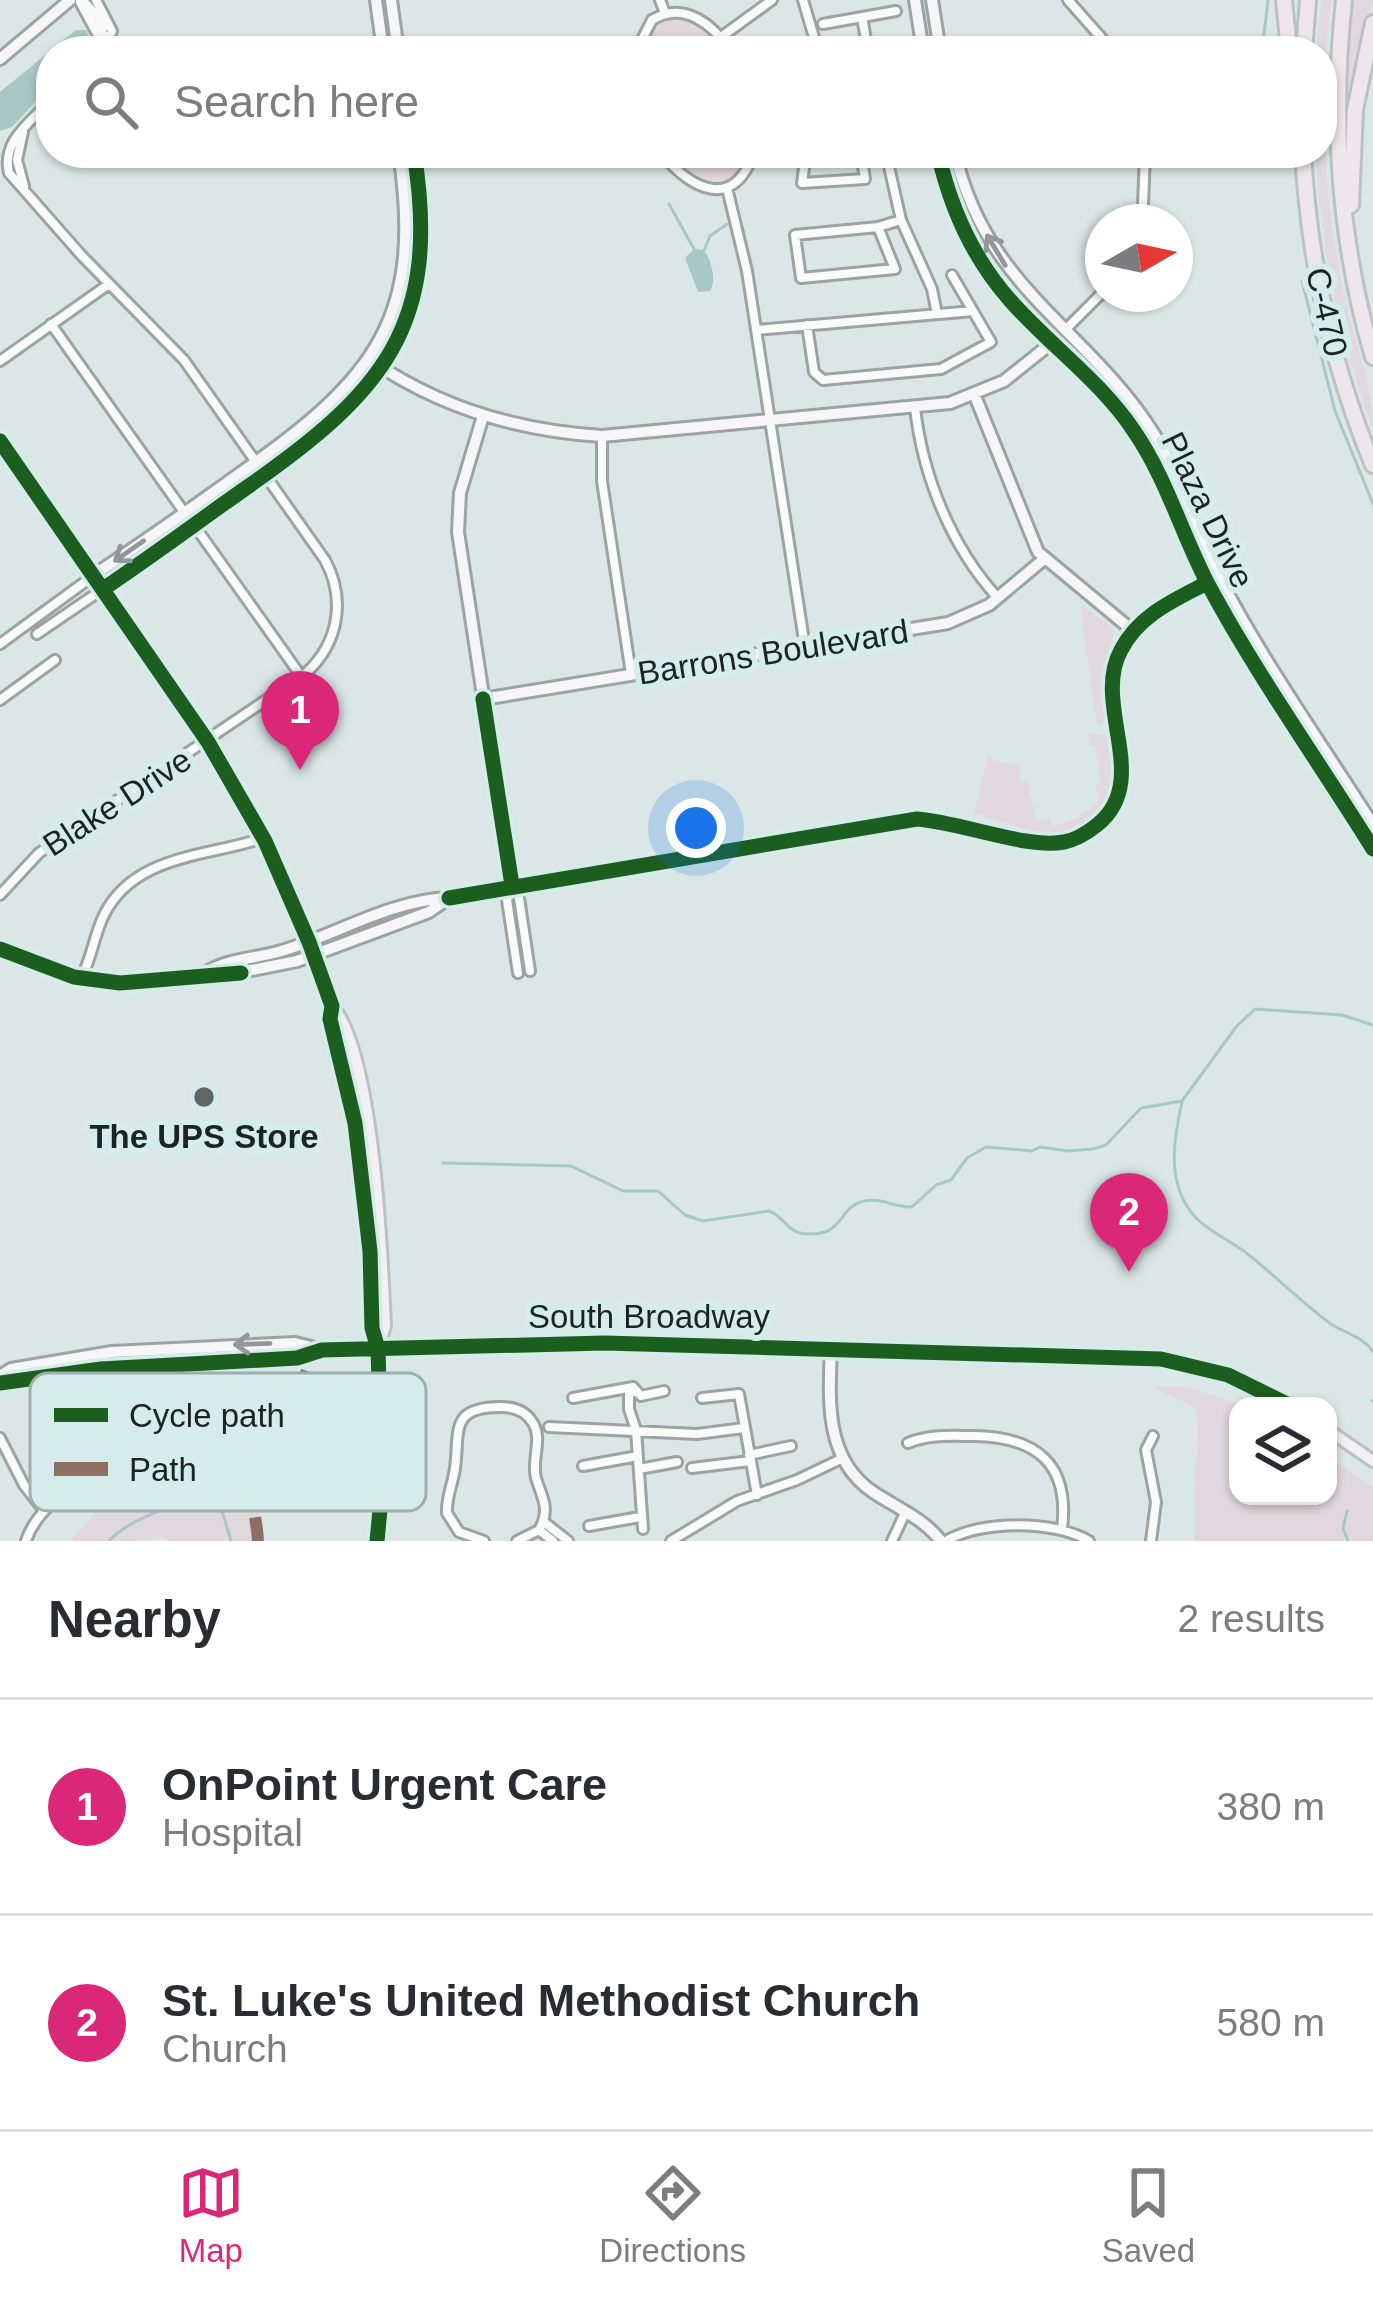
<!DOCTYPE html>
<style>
body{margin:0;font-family:Helvetica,sans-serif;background:#f2f2f3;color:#2b2b33}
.controls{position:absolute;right:36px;bottom:36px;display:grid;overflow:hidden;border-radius:24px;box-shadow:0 3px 9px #0004}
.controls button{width:108px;height:108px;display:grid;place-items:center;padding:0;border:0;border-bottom:3px solid #e1e1e2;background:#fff;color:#2b2b33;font:60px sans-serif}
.compass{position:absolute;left:1085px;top:204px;width:108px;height:108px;border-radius:50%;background:#fff;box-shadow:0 3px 9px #0004;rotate:81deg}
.you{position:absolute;left:696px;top:828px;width:42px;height:42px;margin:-30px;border:9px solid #fff;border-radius:50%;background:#1a73e8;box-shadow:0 0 0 18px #1a73e833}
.badge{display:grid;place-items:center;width:78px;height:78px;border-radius:50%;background:#db2777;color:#fff;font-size:39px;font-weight:700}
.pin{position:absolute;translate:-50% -99px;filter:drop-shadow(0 3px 6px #0008)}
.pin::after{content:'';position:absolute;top:63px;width:42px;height:36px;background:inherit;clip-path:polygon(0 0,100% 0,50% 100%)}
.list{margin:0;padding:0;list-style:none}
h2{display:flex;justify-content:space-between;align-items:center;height:156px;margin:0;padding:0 48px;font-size:51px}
h2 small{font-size:39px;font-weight:400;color:#7c7c81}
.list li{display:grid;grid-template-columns:78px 1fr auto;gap:36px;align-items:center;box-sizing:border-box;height:216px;padding:0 48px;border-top:3px solid #e1e1e2}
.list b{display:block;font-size:45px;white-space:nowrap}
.list p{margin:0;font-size:39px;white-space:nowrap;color:#7c7c81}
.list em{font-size:39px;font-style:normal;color:#7c7c81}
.icon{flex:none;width:66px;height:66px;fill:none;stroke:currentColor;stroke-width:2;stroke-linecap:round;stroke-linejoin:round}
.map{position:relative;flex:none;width:1373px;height:1541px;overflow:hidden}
.search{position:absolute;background:#fff;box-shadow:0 3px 9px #0004;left:36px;right:36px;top:36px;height:132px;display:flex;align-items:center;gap:30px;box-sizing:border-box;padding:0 42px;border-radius:48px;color:#7c7c81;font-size:45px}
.sheet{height:588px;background:#fff}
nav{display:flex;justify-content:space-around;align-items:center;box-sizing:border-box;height:168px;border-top:3px solid #e1e1e2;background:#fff;font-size:33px;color:#7c7c81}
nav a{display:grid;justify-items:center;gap:6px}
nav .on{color:#db2777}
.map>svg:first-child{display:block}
.green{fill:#e1d7de}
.water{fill:#a8c8c6}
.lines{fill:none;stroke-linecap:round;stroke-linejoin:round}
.stream{stroke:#a8c8c6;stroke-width:3}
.street-casing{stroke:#9ba4a3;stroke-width:14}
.secondary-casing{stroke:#9ba4a3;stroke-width:16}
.primary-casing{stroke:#bbc2c2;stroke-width:16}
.highway-casing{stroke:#bbc2c2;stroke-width:20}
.street{stroke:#f9fbfb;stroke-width:8}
.secondary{stroke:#f6f5f7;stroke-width:10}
.primary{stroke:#f4eff2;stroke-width:10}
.highway{stroke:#efe6ec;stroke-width:14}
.quiet{stroke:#8d6e63;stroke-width:12;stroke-dasharray:24 12;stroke-linecap:butt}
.cycleway-casing{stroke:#d5ecea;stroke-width:22}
.cycleway{stroke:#1b5e20;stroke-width:15}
.oneway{stroke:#939798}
.poi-dot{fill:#5e6867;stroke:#d5ecea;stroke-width:4.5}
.labels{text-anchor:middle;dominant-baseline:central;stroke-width:12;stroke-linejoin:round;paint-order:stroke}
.street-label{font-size:33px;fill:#1b2423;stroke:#d5ecea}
.poi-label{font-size:33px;font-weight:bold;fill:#1b2423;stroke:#d5ecea}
.key{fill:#d5ecea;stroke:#9db0ae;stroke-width:3}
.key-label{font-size:33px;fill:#1b2423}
</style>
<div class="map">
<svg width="1373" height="1541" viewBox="0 0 1373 1541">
<rect width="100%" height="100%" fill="#dae7e6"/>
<path class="green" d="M1321,0H1331C1320,96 1323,192 1342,286C1351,334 1373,381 1373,430C1341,341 1320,248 1316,153H1322V51H1317Z
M1351,0H1373V4L1360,51L1346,142Z
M673,17L697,23L725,51H641C646,33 653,20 673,17Z
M666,153H748L739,174L723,186L696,180Z
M1081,605L1115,629C1104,669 1105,679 1108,720L1102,725L1097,724L1082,620H1088L1082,618Z
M1087,733L1109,736C1127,780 1099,838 1045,833C1020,830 995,819 974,813L988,755L993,760L1019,766L1020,781L1027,780L1036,820L1051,819L1052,825C1072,823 1086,814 1099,800L1095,787L1101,783L1095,746L1090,745Z
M261,1370L310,1372L296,1415L263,1471L258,1489L261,1541H169L162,1537L141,1541H69C109,1502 184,1420 91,1390L88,1384Z
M1183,1386L1246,1406H1238V1496H1328V1456L1373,1487V1541H1194C1198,1519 1194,1501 1195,1479C1196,1451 1201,1439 1196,1408L1153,1387Z"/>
<path class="water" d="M76,30H86L90,39L80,51H51V85L12,127L0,131V92Z
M694,249L704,250C711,259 717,281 710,291L698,292L685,258Z"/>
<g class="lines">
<path class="stream" d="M1262,51L1268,0
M669,204L694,249
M704,250L710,236L727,224
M1302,281L1335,411L1373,504
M1182,1102C1173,1141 1166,1186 1196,1218C1211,1233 1233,1242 1249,1255C1276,1277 1301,1301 1328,1322C1344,1334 1362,1335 1373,1352
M443,1163L571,1166L623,1191H658L685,1215L703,1221L769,1211C782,1215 788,1231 800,1233C846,1240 836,1207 864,1201C882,1197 894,1208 912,1207L936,1185L951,1180L967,1158L986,1147L1032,1151L1040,1147L1068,1151L1093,1149L1106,1145L1141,1108L1182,1101L1236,1027L1255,1009L1342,1015L1373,1025
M204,1400L187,1424L182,1445L223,1514L231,1541
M1372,1401L1373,1400
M1347,1511L1343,1528L1348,1541
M109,1541C134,1514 177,1510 205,1485"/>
<defs>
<path id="street" d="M82,0C99,16 111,30 95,51
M96,0L112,31L102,51
M660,0L665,13
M803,0L818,51
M1068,0L1113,51
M80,2L101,41
M862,17L868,51
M823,24L896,11
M721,37L772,0
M636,51L652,20C684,0 713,25 731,51
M23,132L17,160L24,186
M661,153C691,189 733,212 754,153
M806,153L802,183L865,179L861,153
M886,153L901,220L932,289L937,314
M727,188L747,271L805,647
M1138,222L1143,205L1145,153
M878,227L895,269L801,278L795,235L878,227L901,220
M51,324L184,512
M807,325L814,372L823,380L941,369L991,342L952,275
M756,330L973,311
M1065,330L1103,292
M0,361L109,284
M915,408C923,477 951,546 997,597
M602,436V481L631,674
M194,525L301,676
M37,634L103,589
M0,644L93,576
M0,700L55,660
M511,887L507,900L518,973
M513,887L519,898L530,971
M0,895L39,853L306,673C339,643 346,599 325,560L184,360L82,256L9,173C1,141 31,122 51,100
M81,978C92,958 94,935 104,915C134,854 208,857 263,838
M636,1391L629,1394V1409L636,1430L643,1529
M573,1398L633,1387L641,1396L664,1391
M702,1398L739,1394L757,1495
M549,1427L697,1434L744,1428
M0,1438L24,1485L42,1508
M908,1443C930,1434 950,1436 974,1436C1037,1437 1070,1464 1062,1529
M749,1455L791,1446
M583,1466L638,1456
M692,1468L750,1461
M639,1469L677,1462
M544,1522L568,1541
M589,1526L640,1517
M539,1530L553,1541
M26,1541C39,1499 94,1483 84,1438
M484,1541L459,1532L447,1513C446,1497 453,1484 455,1468C460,1431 449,1407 501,1407C514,1407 526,1411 533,1423C543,1440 531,1460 536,1478C542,1498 551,1509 539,1530L517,1541
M671,1541L737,1501L797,1480L843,1458
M892,1541L906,1511
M946,1541C981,1520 1054,1520 1089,1541
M1151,1541L1156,1502L1146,1450L1153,1436"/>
<path id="secondary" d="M376,0L383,51
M391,0L398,51
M915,0L923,51
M932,0L940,51
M0,59L70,0
M938,153C950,206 973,258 1009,299C1048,344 1100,380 1134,431C1167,479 1182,535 1209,586C1258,677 1319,762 1373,849
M955,153C986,289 1087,328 1154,434C1182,478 1194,529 1218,575C1263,662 1321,743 1373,825
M369,359C438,407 519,431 602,436L950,403L1004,381L1054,341
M975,396L1038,552L1133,631
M483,416L460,493L458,532L512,885
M94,575C145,541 196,505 246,469C375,378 424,317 399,153
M103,589C152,556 199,521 246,488C382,393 442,327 414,153
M483,699L948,623L989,605L1044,559
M0,949L74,977L120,983L205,973L222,976L297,961L429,912L449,898
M205,973C227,959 252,959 278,952C334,936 390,900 449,898L917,819C961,822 1023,848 1062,842C1074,840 1086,834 1095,827C1153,782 1093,709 1119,653C1138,612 1182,596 1219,577
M831,1348C829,1399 824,1459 873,1492C897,1508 923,1518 941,1541
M0,1376L11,1369L112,1352L295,1343L319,1349
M0,1383L101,1369L297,1358L322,1350L378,1349"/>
<path id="primary" d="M0,441L208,742L265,841L309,942L332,1006L330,1019L355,1123L370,1251L372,1328L378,1349L382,1489L377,1541
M332,1006C374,1052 382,1259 385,1326L379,1345
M378,1349L605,1343L1124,1356C1185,1361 1238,1375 1291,1406
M1328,1430L1373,1461"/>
<path id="highway" d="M1284,0L1289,51
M1344,0C1331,120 1339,241 1373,357
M1304,51L1308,0
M1303,153C1309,260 1332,366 1373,465
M1351,205L1355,110L1373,23"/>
</defs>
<use href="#street" class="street-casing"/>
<use href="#secondary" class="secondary-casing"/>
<use href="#primary" class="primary-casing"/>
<use href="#highway" class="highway-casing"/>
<use href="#street" class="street"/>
<use href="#secondary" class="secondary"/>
<use href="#primary" class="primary"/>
<use href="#highway" class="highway"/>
<path class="quiet" d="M258,1541C256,1505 236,1449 260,1417C274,1398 299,1394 307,1371"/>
<defs>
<path id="cycleway" d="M938,153C950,206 973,258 1009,299C1048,344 1100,380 1134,431C1167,479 1182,535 1209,586C1258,677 1319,762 1373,849
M0,441L208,742L265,841L309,942L332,1006L330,1019L355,1123L370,1251L372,1328L378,1349L382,1489L377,1541
M103,589C152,556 199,521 246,488C382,393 442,327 414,153
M483,699L512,885
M449,898L917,819C960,822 1026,849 1064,842C1075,840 1087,833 1097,825C1153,780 1091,705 1121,650C1139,615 1174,600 1207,583
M0,949L74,977L120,983L241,973
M0,1383L101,1369L297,1358L322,1350L605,1343L1161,1359L1228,1375L1291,1406"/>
</defs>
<use href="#cycleway" class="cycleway-casing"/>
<use href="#cycleway" class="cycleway"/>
</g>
<defs><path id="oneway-shaft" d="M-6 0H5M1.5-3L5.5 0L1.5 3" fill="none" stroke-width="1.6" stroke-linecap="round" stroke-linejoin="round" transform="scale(3)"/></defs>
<g class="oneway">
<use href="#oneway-shaft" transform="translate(996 250) rotate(-121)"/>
<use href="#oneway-shaft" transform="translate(129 551) rotate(145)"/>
<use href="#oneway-shaft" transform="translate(252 1344) rotate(178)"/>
</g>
<circle class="poi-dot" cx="204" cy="1097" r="12"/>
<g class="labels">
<g class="street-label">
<text transform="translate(1327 312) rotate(77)">C-470</text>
<text transform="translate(1208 510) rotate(64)">Plaza Drive</text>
<text transform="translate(773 652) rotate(-9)">Barrons Boulevard</text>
<text transform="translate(117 802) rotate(-33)">Blake Drive</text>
<text x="649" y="1316">South Broadway</text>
</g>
<g class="poi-label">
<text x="204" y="1136">The UPS Store</text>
</g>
</g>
<rect x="30" y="1373" width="396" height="138" rx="18" class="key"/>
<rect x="54" y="1408" width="54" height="14" fill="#1b5e20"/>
<rect x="54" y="1462" width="54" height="14" fill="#8d6e63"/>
<g class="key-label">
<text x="129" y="1427">Cycle path</text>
<text x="129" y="1481">Path</text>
</g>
</svg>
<div class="controls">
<button><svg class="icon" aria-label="layers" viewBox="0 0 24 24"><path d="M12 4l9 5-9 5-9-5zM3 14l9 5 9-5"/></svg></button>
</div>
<svg class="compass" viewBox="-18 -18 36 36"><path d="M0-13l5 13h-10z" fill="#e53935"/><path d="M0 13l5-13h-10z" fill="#7c7c81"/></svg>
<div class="you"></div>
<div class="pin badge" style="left:300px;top:770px">1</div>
<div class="pin badge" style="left:1129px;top:1272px">2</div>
<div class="search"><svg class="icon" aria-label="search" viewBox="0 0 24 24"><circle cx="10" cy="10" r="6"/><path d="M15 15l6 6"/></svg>Search here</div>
</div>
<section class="sheet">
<h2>Nearby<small>2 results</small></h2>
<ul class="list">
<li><span class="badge">1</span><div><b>OnPoint Urgent Care</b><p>Hospital</p></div><em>380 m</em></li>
<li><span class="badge">2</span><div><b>St. Luke's United Methodist Church</b><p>Church</p></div><em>580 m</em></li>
</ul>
</section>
<nav>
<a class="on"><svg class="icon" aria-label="map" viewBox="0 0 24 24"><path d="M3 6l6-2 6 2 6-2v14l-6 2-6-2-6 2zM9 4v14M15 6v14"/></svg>Map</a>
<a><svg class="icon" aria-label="directions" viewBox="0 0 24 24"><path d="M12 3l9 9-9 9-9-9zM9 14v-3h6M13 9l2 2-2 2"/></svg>Directions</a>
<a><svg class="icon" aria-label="saved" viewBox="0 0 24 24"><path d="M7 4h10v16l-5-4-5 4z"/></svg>Saved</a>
</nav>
